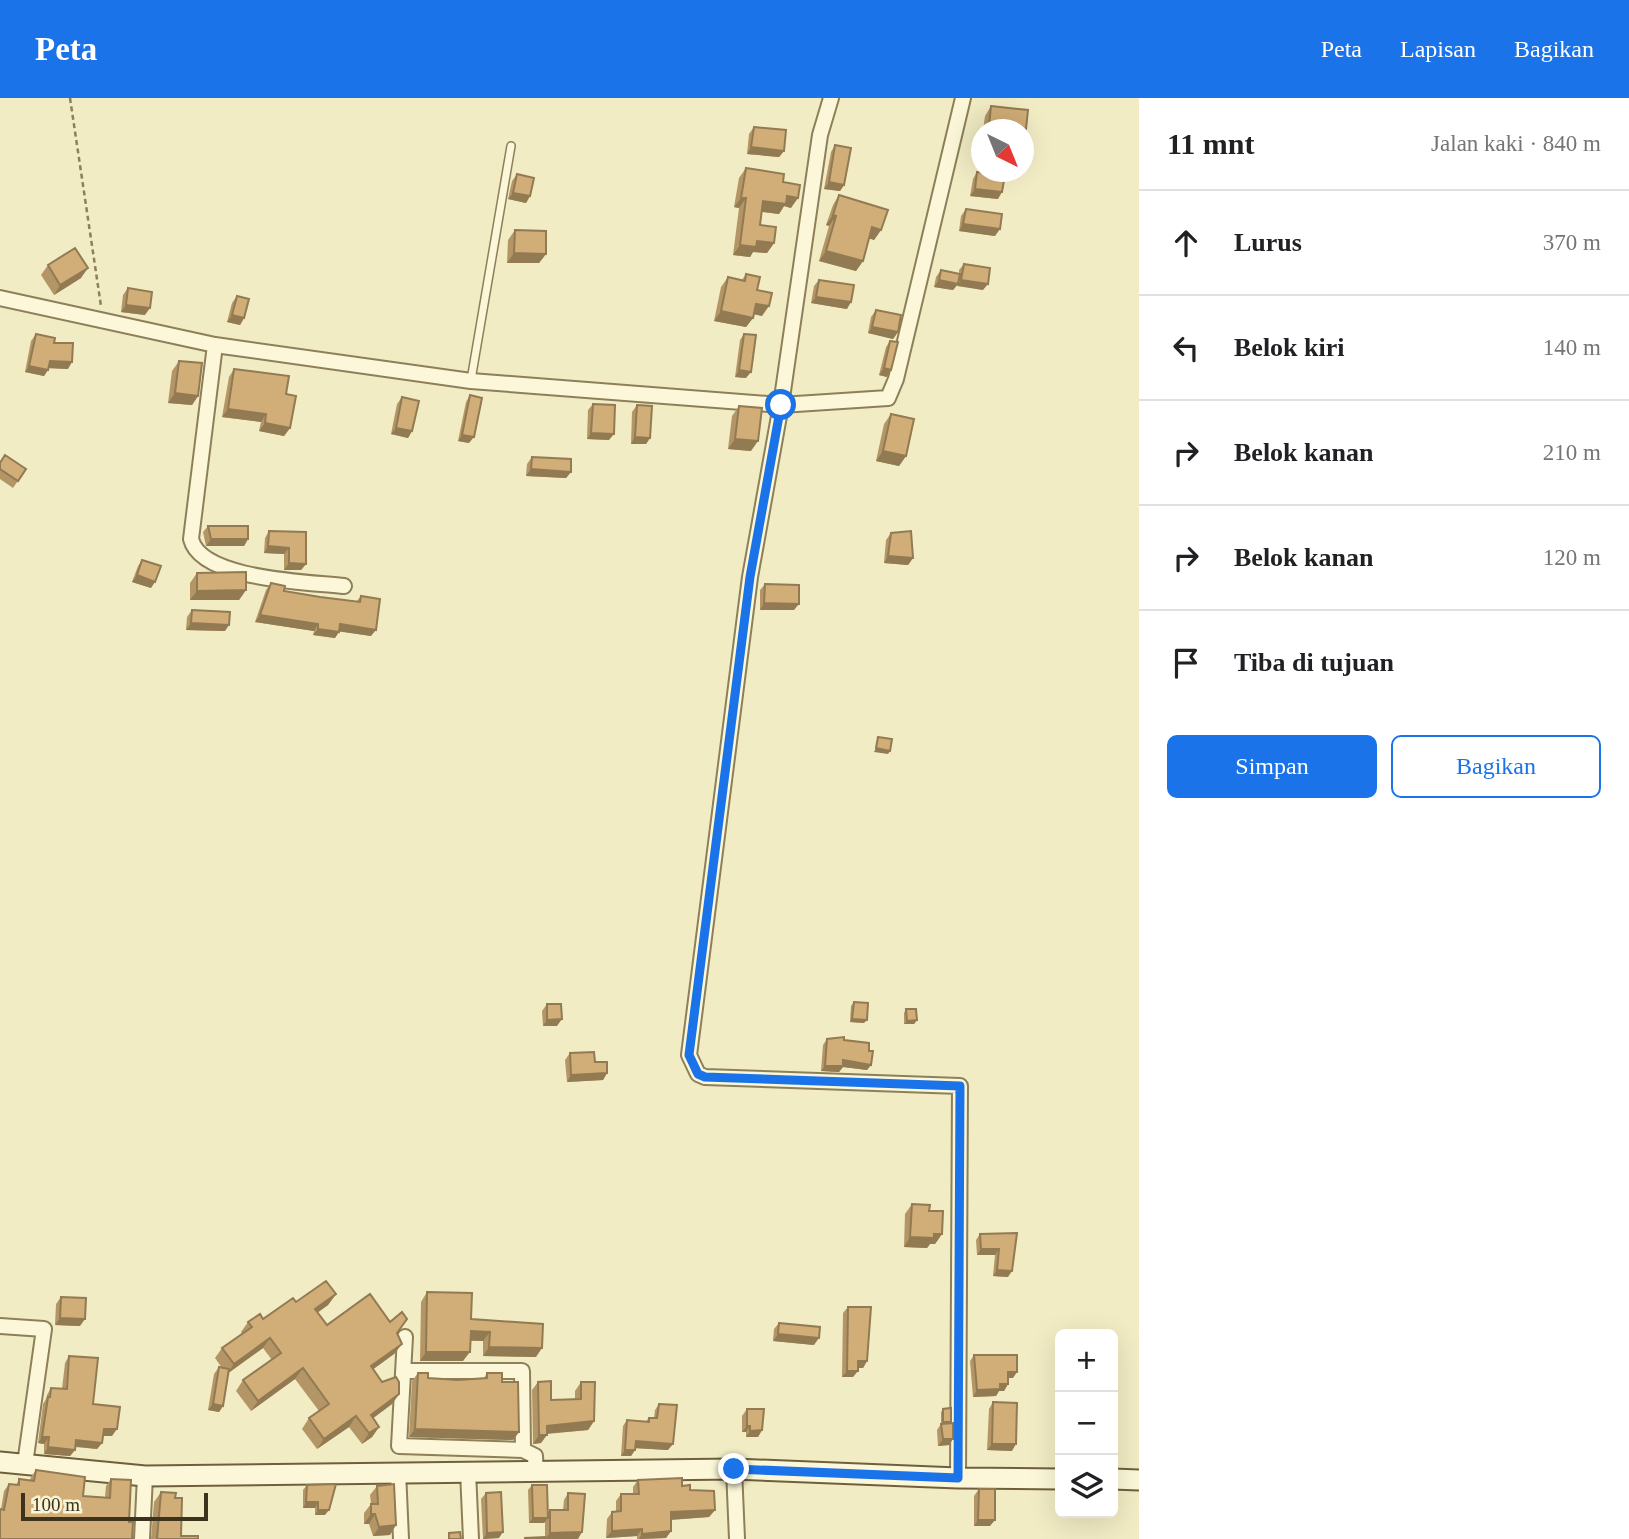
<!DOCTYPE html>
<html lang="id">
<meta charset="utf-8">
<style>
body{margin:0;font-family:Georgia,serif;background:#f6f6f6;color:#202124}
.controls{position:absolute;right:21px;bottom:21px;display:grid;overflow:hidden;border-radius:10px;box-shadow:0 7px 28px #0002}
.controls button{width:63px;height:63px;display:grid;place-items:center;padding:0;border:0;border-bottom:2px solid #e0e0e0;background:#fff;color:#202124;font:35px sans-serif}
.compass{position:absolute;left:971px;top:21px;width:63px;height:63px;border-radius:50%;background:#fff;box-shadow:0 7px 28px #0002;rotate:137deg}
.scale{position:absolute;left:21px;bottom:18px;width:187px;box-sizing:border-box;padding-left:7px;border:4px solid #3c321e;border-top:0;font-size:19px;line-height:24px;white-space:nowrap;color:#3c321e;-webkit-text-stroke:5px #f8f4d4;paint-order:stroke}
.stop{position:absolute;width:21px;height:21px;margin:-16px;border:5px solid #1a73e8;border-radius:50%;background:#fff}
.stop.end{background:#1a73e8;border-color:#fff;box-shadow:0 2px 7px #0008}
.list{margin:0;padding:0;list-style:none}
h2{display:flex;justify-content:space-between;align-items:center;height:91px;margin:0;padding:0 28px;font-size:30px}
h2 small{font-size:23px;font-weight:400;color:#757577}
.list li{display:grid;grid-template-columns:46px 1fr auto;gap:21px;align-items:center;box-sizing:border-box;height:105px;padding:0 28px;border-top:2px solid #e0e0e0}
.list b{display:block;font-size:26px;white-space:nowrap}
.list em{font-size:23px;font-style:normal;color:#757577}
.actions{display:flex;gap:14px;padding:21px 28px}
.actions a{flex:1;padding:16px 0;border:2px solid #1a73e8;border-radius:10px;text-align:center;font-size:24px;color:#1a73e8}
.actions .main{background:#1a73e8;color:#fff}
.icon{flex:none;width:38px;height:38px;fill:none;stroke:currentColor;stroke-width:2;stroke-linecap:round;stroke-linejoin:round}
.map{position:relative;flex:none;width:1139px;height:1441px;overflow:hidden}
header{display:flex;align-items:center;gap:42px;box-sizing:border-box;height:98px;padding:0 35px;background:#1a73e8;color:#fff}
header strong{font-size:33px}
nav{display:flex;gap:38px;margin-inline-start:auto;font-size:24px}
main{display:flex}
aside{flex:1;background:#fff}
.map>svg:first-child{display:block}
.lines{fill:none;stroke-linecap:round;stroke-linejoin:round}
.lane-casing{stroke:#8d7f59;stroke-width:10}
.street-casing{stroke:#8d7f59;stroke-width:18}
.secondary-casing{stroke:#6f5f3c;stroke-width:23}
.path{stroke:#8d7f59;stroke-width:2.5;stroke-dasharray:5 3.5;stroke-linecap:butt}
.lane{stroke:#fbf7d8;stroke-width:7}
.street{stroke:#fbf7d8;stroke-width:14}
.secondary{stroke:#fbf7d8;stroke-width:19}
.wall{fill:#b49666}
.shaded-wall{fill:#927a53}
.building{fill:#d1ae77;stroke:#927a53;stroke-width:2}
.route{stroke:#1a73e8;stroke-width:9}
</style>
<header>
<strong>Peta</strong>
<nav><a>Peta</a><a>Lapisan</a><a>Bagikan</a></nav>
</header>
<main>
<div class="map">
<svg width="1139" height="1441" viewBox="0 0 1139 1441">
<rect width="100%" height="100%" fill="#f1ecc4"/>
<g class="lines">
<defs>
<path id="lane" d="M471,282L511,48"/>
<path id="street" d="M831,0L820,37L781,307L750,479L689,957L698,976L705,979L960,988L958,1380
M0,200L215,247L471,283L781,307L888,300L896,281L963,0
M215,247L191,441C201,482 309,484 344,488
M0,1228L44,1231L25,1366
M405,1239L399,1348L523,1352
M403,1273H522L523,1352L535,1358L536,1375
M734,1371L737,1441
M398,1373L401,1441
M468,1373L471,1441
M142,1441L145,1378"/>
<path id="secondary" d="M0,1364L145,1378L734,1371L958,1380L1060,1381
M1113,1381L1139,1382"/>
</defs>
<use href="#lane" class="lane-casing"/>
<use href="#street" class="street-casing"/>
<use href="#secondary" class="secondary-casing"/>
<path class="path" d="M70,0L101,208"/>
<use href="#lane" class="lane"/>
<use href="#street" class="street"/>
<use href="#secondary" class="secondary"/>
</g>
<path class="wall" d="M991,8L1026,31L1024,34V32H983L985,18Z
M754,29L784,53L779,59L747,56L749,36Z
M835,47L844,87L840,93L824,91L831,54Z
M746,70L783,84L791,110L784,108L779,116L761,114L760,127L774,145L767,155L753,154L750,159L733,157L739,110L734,109L739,80Z
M977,74L998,101L970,98L973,81Z
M517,76L530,98L526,105L508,101L512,83Z
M839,97L881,132L874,142L869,140L863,163L856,173L819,163L829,128L826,127L833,107Z
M966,111L995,138L959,133L961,118Z
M515,132L546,156L539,165H507L508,142Z
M964,166L983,192L957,187L953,192L934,189L936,179L941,172L959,176V172Z
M48,167L81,180L54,197L41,177Z
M746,176L757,192L762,218L754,216L753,220L746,229L714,223L721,189L728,179L742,182Z
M819,182L847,211L811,205L814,188Z
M128,190L145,217L121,214L123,197Z
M237,198L244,220L240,227L227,224L232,205Z
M876,212L898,234L893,241L868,235L871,219Z
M36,236L54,245L68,271L49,270L44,278L25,274L31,243Z
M744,236L746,280L735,279L740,242Z
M890,243L887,279L879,277L886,249Z
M179,263L198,298L192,307L168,305L172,273Z
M234,271L286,296L290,330L284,338L259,333L261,324L222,319L229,279Z
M470,297L469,345L458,343L466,304Z
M402,299L412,333L408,340L391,336L397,306Z
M593,306L609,342L587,341L588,312Z
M637,307L650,340L646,346H631L632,314Z
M739,308L751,353L728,351L732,318Z
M891,316L906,358L899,368L876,363L884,326Z
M532,359L571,374L566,380L526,378L527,366Z
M0,364L26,371L13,390L0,381Z
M208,428L248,441L244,448H206L203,434Z
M269,433L306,466L301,472H284V456L264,455L265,440Z
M891,435L913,460L908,467L884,465L886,442Z
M142,462L151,490L132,484L138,468Z
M197,475L246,492L239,502H190V485Z
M271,485L284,493L320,499L356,504L361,498L371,538L339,533L335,540L313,537L314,533L255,524L266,492Z
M765,486L794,512H760V492Z
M192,512L225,533L186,532L187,519Z
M854,904L864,925L850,924L851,908Z
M547,906L557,928H543L542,913Z
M906,911L917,922L914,926H904V915Z
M827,941L844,942L869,953L871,967L867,972L843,969L839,974L821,973L823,947Z
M570,955L595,964L607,975L603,982L567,984L565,962Z
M912,1106L929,1113L942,1136L935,1146H930L927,1150L904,1149L905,1116Z
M1017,1135L1008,1179L993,1178L995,1157H977L976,1142L980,1136Z
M427,1194L471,1221L536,1259L483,1258V1243H470L463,1263H420L421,1204Z
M336,1196L328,1207L317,1215L327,1227L397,1235L402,1246L394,1256L373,1271L382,1284L399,1296L392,1306L373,1320L379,1329L372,1339L362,1346L349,1329L317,1351L302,1331L309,1320L319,1313L295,1281L251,1313L236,1293L243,1282L272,1262L263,1250L228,1275L223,1308L219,1314L208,1312L214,1276L219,1269L222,1270L215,1260L222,1250L242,1236L241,1234L248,1224L263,1221L296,1204Z
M61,1199L80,1228L55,1227L56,1206Z
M848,1209L867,1263L863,1270H858L853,1279H842L843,1215Z
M779,1225L814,1247L773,1243L774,1231Z
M974,1257L1013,1280H1008V1286L1004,1293H999L996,1298L973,1299L970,1263Z
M69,1258L93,1306L112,1338H103L102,1345L97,1351L75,1349V1352L70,1358L44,1356V1346L38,1345L43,1306L46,1301L47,1297L51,1290L62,1291L65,1265Z
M418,1275L428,1280L458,1282L484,1280L487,1275L502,1284L519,1334L513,1342L409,1339L412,1283Z
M538,1284L551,1302L575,1301V1293L581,1284L594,1323L588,1332L547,1336L541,1345L533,1346L532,1292Z
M993,1304L1012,1353L987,1352L989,1311Z
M659,1306L668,1352L636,1350L635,1352L631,1358H621L623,1328L627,1322L646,1323L649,1320H654L655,1312Z
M747,1311L762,1332L758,1339H746V1334H742V1318Z
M943,1311L951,1324L953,1341L949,1347L938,1348L937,1332L941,1326V1314Z
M36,1372L83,1398L105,1399L106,1388L111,1381L129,1424L1,1411L4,1393L9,1386L16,1387L19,1381L30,1382L31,1379Z
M638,1382L682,1388L690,1392L715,1412L709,1419L671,1422V1433L666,1440L637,1441V1438L606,1440L607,1421L612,1414H616V1403L621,1396H633V1389Z
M307,1387L325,1417H315V1410H303V1392Z
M532,1387L548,1415L550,1412H563L564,1402L568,1395L578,1441H524L545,1439V1424L544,1425H529L528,1392Z
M377,1388L390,1437L373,1438L369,1426H364V1415L371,1406L370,1397Z
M979,1391L990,1428H974V1398Z
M161,1394L175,1400L181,1438L198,1441H151L154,1404Z
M486,1395L499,1440L483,1441L481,1401Z"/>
<path class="shaded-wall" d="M989,27L1026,31L1024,34V32H986Z
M751,49L784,53L779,59L747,56Z
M829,84L844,87L840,93L824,91Z
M975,91L1002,94L998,101L970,98Z
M513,95L530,98L526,105L508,101Z
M787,98L798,100L791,110L784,108L779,116L756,113L763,103Z
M741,100H746L739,110L734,109Z
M833,117L836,118L829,128L826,127Z
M963,126L1000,131L995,138L959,133Z
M872,129L881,132L874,142L865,139Z
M757,143L774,145L767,155L753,154L750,159L733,157L740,147Z
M826,153L863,163L856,173L819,163Z
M514,155L546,156L539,165H507Z
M88,170L81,180L54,197L60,187Z
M939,182L958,186L953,192L934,189Z
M961,182L988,186L983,192L957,188Z
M816,199L851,204L847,211L811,205Z
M756,206L769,208L762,218L749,215Z
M126,207L150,210L145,217L121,214Z
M721,213L753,220L746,229L714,223Z
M232,217L244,220L240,227L227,224Z
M872,229L898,234L893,241L868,235Z
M50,263L72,264L68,271L45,270Z
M29,268L48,272L44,278L25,274Z
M884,270L891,272L887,279L879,277Z
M739,272L751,274L746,280L735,279Z
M175,295L198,298L192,307L168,305Z
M228,311L266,316L261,324L222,319Z
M265,325L290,330L284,338L259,333Z
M396,330L412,333L408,340L391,336Z
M591,335L614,336L609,342L587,341Z
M462,337L474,339L469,345L458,343Z
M635,339L650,340L646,346H631Z
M735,341L758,343L751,353L728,351Z
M883,353L906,358L899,368L876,363Z
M531,371L571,374L566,380L526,378Z
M211,441H248L244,448H206Z
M268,448L289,450L284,456L264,455Z
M888,458L913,460L908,467L884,465Z
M289,465L306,466L301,472H284Z
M137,477L155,484L151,490L132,484Z
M246,492L239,502H190L197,493Z
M764,505L799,506L794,512H760Z
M260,517L318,526L314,533L255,524Z
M191,525L229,527L225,533L186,532Z
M340,526L376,532L371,538L336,533Z
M318,531L339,534L335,540L313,537Z
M876,650L890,653L888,656L874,654Z
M562,921L557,928H543L547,922Z
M852,921L867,922L864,925L850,924Z
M917,922L914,926H904L907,923Z
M843,962L871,967L867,972L843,969L839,974L821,973L825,968Z
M607,975L603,982L567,984L571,977Z
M934,1136H942L935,1146H930L927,1150L904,1149L910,1139Z
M981,1151H999L995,1157H977Z
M997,1172L1012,1173L1008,1179L993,1178Z
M336,1196L328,1207L307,1222L315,1211Z
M60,1220L85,1221L80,1228L55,1227Z
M471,1233L490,1234L483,1243L464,1242Z
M778,1236L819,1240L814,1247L773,1243Z
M270,1240L263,1250L227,1276L234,1266Z
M402,1246L394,1256L364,1278L371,1268Z
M489,1249L542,1250L536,1259L483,1258Z
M426,1254H470L463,1263H420Z
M858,1263H867L863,1270H854Z
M303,1270L295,1281L251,1313L258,1303Z
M847,1273H858L853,1279H842Z
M1008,1274H1017L1013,1280H1004Z
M1000,1286H1008L1004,1293H999L996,1298L973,1299L977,1292Z
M399,1296L392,1306L364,1327L371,1317Z
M213,1306L223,1308L219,1314L208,1312Z
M356,1318L349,1329L317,1351L324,1341Z
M594,1323L588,1332L541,1336L547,1328Z
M747,1328H750L746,1334H742Z
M379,1329L372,1339L362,1346L369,1335Z
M104,1331H117L112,1338H99Z
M415,1331L519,1334L513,1342L409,1339Z
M762,1332L758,1339H746L750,1333Z
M539,1337H547L541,1345L533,1346Z
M42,1339H49L44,1346L38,1345Z
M943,1341H953L949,1347L938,1348Z
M76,1342L102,1345L97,1351L71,1348Z
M636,1343L673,1346L668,1352L632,1350Z
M992,1346H1016L1012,1353L987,1352Z
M48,1349L75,1352L70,1358L44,1356Z
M625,1352H635L631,1358H621Z
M306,1404H318L315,1410H303Z
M318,1412H329L325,1417H315Z
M715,1412L709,1419L666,1422L671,1414Z
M371,1416H375L369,1426H364Z
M533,1420H548L544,1425H529Z
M978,1422H995L990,1428H974Z
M396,1427L390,1437L373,1438L379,1429Z
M642,1431L637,1438L606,1440L612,1433Z
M671,1433L666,1440L639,1441L642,1436Z
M503,1434L499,1440L483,1441L487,1435Z
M582,1434L578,1441H545L550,1435Z"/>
<path class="building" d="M991,8L1028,12L1026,31L989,27Z
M754,29L786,32L784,53L751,49Z
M835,47L851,50L844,87L829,84Z
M746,70L784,76L783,84L800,87L798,100L787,98L786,106L763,103L760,127L776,129L774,145L757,143L756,149L740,147L746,100H741Z
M977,74L1005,77L1002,94L975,91Z
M517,76L534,80L530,98L513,95Z
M839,97L888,112L881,132L872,129L863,163L826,153L836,118L833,117Z
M966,111L1002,116L1000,131L963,126Z
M515,132L546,133V156L514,155Z
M75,150L88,170L60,187L48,167Z
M964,166L990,170L988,186L961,182Z
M941,172L960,176L958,186L939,182Z
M746,176L760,179L757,192L772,195L769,208L756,206L753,220L721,213L728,179L745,183Z
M819,182L854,187L851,204L816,199Z
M128,190L152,194L150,210L126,207Z
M237,198L249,201L244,220L232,217Z
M876,212L901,217L898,234L872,229Z
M36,236L55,240L54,245H73L72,264L50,263L48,272L29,268Z
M744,236L756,237L751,274L739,272Z
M890,243L898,244L891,272L884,270Z
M179,263L202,265L198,298L175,295Z
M234,271L289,278L286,296L296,298L290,330L265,325L266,316L228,311Z
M470,297L482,300L474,339L462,337Z
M402,299L419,303L412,333L396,330Z
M593,306L615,307L614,336L591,335Z
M637,307L652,308L650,340L635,339Z
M739,308L762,310L758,343L735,341Z
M891,316L914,321L906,358L883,353Z
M5,357L26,371L18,383L0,371V365Z
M532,359L571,361V374L531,371Z
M208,428H248V441H211Z
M269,433L306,434V466L289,465V450L268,448Z
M911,433L913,460L888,458L891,435Z
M142,462L161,468L155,484L137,477Z
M246,474V492L197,493V475Z
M271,485L285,488L284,493L320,499L360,504L361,498L380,501L376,532L340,526L339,534L318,531V526L260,517Z
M765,486L799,487V506L764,505Z
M192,512L230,514L229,527L191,525Z
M878,639L892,641L890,653L876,650Z
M854,904L868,905L867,922L852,921Z
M547,906H561L562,921L547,922Z
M906,911H916L917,922L907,923Z
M844,939V942L869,945V953H873L871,967L843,962V968H825L827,941Z
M594,954L595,964H607V975L571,977L570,955Z
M912,1106L930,1107L929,1113H943L942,1136H934V1140L910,1139Z
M1017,1135L1012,1173L997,1172L999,1151H981L980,1136Z
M326,1183L336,1196L315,1211L327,1227L370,1196L390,1224L402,1214L407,1221L397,1235L402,1246L371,1268L382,1284L396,1279L399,1284V1296L371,1317L379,1329L369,1335L356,1318L324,1341L309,1320L329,1306L303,1270L258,1303L243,1282L281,1255L270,1240L234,1266L222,1250L252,1229L248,1224L260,1216L263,1221L293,1200L296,1204Z
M427,1194L472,1195L471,1221L543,1226L542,1250L489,1249L490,1234L471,1233L470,1254H426Z
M61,1199L86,1200L85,1221L60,1220Z
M848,1209H871L867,1263H858V1273H847Z
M779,1225L820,1229L819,1240L778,1236Z
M974,1257H1017V1274H1008V1286H1000V1291L977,1292Z
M69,1258L98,1260L93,1306L120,1309L117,1331H104L102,1345L76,1342L75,1352L48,1349L49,1339H42L48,1299H50L51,1290L67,1291Z
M219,1269L229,1271L223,1308L213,1306Z
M418,1275H428V1280L458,1282L487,1280V1275H502V1284H518L519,1334L415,1331Z
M551,1283V1302L581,1301V1284H595L594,1323L547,1328V1337H539L538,1284Z
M1113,1302H1116L1115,1347H1113Z
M993,1304L1017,1305L1016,1346H992Z
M659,1306L677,1307L673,1346L636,1343L635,1352H625L627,1322L649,1324V1320H657Z
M951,1310V1324H943V1311Z
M747,1311H764L762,1332L750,1333V1328H747Z
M953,1325V1341H943L941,1326Z
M36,1372L85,1379L83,1398L110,1400L111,1381L131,1382L129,1424H133L132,1441H0V1411L4,1412L9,1386L19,1387V1381L34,1383Z
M682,1380V1388L690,1387V1392L714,1393L715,1412L671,1414V1433L642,1436V1431L612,1433V1414L621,1413V1396H639L638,1382Z
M336,1386L329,1412H318V1404H306L307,1387Z
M394,1386L396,1427L379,1429L375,1416H371V1406H378L377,1388Z
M532,1387H547L548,1420H533Z
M979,1391H995V1422H978Z
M161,1394L176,1395L175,1400H182L181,1438H198V1441H157Z
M501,1394L503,1434L487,1435L486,1395Z
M568,1395L585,1396L582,1434L550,1435V1412H568Z
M460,1434L461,1441H449V1435Z
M545,1439V1441H525V1440Z"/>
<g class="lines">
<path class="route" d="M734,1371L958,1380L960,988L705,979L698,976L689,957L750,479L781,307"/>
</g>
</svg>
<div class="controls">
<button>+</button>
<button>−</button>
<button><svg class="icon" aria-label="layers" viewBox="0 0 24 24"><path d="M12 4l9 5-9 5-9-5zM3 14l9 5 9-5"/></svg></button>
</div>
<svg class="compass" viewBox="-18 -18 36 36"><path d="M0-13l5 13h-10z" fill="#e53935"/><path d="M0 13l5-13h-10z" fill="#757577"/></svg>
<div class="scale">100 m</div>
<div class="stop" style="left:781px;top:307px"></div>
<div class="stop end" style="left:734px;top:1371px"></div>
</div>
<aside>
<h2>11 mnt<small>Jalan kaki · 840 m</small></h2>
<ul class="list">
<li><svg class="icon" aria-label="ahead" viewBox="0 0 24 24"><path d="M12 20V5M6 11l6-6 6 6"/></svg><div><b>Lurus</b></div><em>370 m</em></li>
<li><svg class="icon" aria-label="left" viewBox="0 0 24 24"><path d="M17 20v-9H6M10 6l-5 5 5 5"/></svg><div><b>Belok kiri</b></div><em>140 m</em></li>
<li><svg class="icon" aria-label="right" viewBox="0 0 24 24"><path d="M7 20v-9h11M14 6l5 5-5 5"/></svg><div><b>Belok kanan</b></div><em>210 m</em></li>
<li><svg class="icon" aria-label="right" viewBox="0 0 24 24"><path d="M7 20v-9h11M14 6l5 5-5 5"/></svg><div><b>Belok kanan</b></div><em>120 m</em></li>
<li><svg class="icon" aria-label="arrive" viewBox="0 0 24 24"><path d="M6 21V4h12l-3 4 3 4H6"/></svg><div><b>Tiba di tujuan</b></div></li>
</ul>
<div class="actions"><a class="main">Simpan</a><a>Bagikan</a></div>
</aside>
</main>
